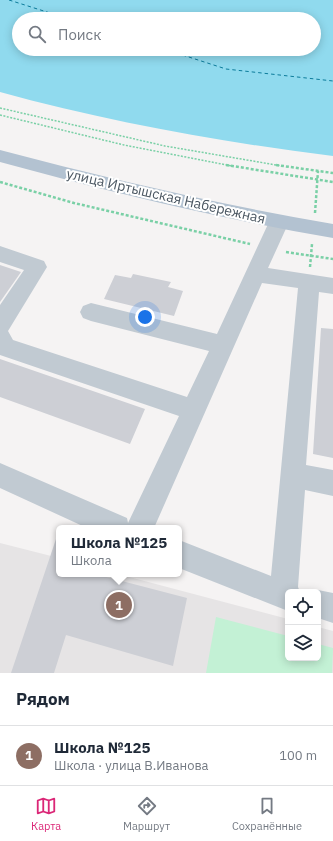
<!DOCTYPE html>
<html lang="ru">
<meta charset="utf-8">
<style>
body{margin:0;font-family:"IBM Plex Sans",sans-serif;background:#f2f2f3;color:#1f2937}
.controls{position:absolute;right:12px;bottom:12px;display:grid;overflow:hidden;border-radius:6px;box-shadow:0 2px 10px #0003}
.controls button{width:36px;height:36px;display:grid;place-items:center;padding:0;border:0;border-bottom:1px solid #e0e1e3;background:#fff;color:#1f2937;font:20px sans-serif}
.you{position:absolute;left:145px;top:317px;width:14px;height:14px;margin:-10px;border:3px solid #fff;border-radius:50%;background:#1a73e8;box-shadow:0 0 0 6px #1a73e833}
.badge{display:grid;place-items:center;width:26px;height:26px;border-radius:50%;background:#db2777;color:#fff;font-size:13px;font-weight:700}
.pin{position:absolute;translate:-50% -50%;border:2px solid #fff;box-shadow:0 1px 4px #0006}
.popup{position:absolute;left:56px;top:525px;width:126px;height:52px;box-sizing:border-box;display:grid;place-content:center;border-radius:6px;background:#fff;filter:drop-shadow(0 1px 3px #0005);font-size:13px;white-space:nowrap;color:#747a83}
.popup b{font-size:15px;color:#1f2937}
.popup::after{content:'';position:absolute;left:50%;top:100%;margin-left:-8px;border:8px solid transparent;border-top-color:#fff}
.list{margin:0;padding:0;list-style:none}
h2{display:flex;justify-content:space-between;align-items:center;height:52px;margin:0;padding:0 16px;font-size:17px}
h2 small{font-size:13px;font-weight:400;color:#747a83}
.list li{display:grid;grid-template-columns:26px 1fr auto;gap:12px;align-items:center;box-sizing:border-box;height:60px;padding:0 16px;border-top:1px solid #e0e1e3}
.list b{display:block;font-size:15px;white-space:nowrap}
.list p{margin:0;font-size:13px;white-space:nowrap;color:#747a83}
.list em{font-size:13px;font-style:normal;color:#747a83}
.icon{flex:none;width:22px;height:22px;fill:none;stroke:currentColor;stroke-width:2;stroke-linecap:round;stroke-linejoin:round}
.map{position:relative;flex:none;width:333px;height:673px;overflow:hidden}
.search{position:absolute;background:#fff;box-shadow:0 2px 10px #0003;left:12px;right:12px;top:12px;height:44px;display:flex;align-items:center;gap:10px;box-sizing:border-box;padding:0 14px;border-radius:22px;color:#747a83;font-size:15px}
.sheet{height:112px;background:#fff}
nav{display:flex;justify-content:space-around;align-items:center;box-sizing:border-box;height:56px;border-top:1px solid #e0e1e3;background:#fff;font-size:11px;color:#747a83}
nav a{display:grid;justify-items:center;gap:2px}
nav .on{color:#db2777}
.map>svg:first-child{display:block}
.education{fill:#e6e4e5}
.green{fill:#c3f1d5}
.water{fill:#90daee;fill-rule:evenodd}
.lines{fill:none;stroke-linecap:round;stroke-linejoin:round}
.ferry{stroke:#0c7c9b;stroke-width:1;stroke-dasharray:3.5 3;stroke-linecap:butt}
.building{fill:#cdcfd5}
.path-far1{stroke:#7ad0a6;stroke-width:1.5;stroke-dasharray:2 1.5;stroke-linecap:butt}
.path{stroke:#7ad0a6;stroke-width:2.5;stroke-dasharray:3 2;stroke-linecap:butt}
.minor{fill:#c1cad2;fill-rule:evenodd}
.major{fill:#b3c2d1;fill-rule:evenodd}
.labels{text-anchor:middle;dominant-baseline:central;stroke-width:4;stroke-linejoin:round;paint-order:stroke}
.street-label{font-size:14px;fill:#4a5661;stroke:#fff}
</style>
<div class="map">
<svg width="333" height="673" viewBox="0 0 333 673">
<rect width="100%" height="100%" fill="#f5f3f3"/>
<path class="education" d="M0,543L59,558V574H118L288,619V658H318V627L333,631V673H0Z"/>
<path class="green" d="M216,617L288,636V658H318V644L333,648L332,673H206Z"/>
<path class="water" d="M0,0H333V156C221,142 109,122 0,92ZM19,19H314V49H19Z"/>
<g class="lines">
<path class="ferry" d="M9,0L69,19
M164,49L226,69L333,81"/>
</g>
<path class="building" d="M0,265L21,272L0,302Z
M133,274L171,282L168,287L183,291L174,316L104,299L115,275L131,278Z
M321,328L333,329V458L313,454Z
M0,359L145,409L130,444L0,397Z
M56,539H59V574H95L187,598L173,666L66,635L54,673H11Z"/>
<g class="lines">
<path class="path-far1" d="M0,108L165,146L282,166
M0,115L124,145L232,166"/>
<path class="path" d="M226,165L333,182
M276,165L333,173
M0,182L74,203L250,244
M315,213L318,171
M286,252L333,259
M310,267L312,244"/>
<path class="minor" d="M279,215L286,217L289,222L268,268L333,278V294L319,292L306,465L333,470V496L305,490L298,587L300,592H288V611L179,568V540L271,576L298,288L262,283L154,528H87L0,488V463L127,518L128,523L179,416L0,355V305L24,270L0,262V246L44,261L47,267L8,331L13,340L187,397L209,351L91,321L83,318L80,312L83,306L91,303L217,334L269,222L272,217Z
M318,590L333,593V623L318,618V592H312Z"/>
<path class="major" d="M0,150C110,179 221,205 333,224V238C221,219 110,192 0,162Z"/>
</g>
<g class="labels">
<g class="street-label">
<text transform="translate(166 196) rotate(13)">улица Иртышская Набережная</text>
</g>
</g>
</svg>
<div class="controls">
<button><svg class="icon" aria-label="locate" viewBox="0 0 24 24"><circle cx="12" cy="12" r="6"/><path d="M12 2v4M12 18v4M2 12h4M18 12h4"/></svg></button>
<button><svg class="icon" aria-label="layers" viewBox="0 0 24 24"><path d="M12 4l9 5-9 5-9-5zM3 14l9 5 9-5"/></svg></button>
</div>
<div class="you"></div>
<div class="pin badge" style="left:119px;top:605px;background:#8d6e63">1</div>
<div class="popup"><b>Школа №125</b>Школа</div>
<div class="search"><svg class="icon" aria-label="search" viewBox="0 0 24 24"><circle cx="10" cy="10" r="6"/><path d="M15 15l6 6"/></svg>Поиск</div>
</div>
<section class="sheet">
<h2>Рядом<small></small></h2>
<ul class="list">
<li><span class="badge" style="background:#8d6e63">1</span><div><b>Школа №125</b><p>Школа · улица В.Иванова</p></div><em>100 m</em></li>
</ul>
</section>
<nav>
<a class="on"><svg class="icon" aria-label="map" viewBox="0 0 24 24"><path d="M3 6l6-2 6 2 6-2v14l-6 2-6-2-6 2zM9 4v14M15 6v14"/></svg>Карта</a>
<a><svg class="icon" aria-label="directions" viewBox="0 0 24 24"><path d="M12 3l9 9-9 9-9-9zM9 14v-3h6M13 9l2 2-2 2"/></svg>Маршрут</a>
<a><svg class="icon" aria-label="saved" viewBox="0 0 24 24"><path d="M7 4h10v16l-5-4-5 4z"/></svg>Сохранённые</a>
</nav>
